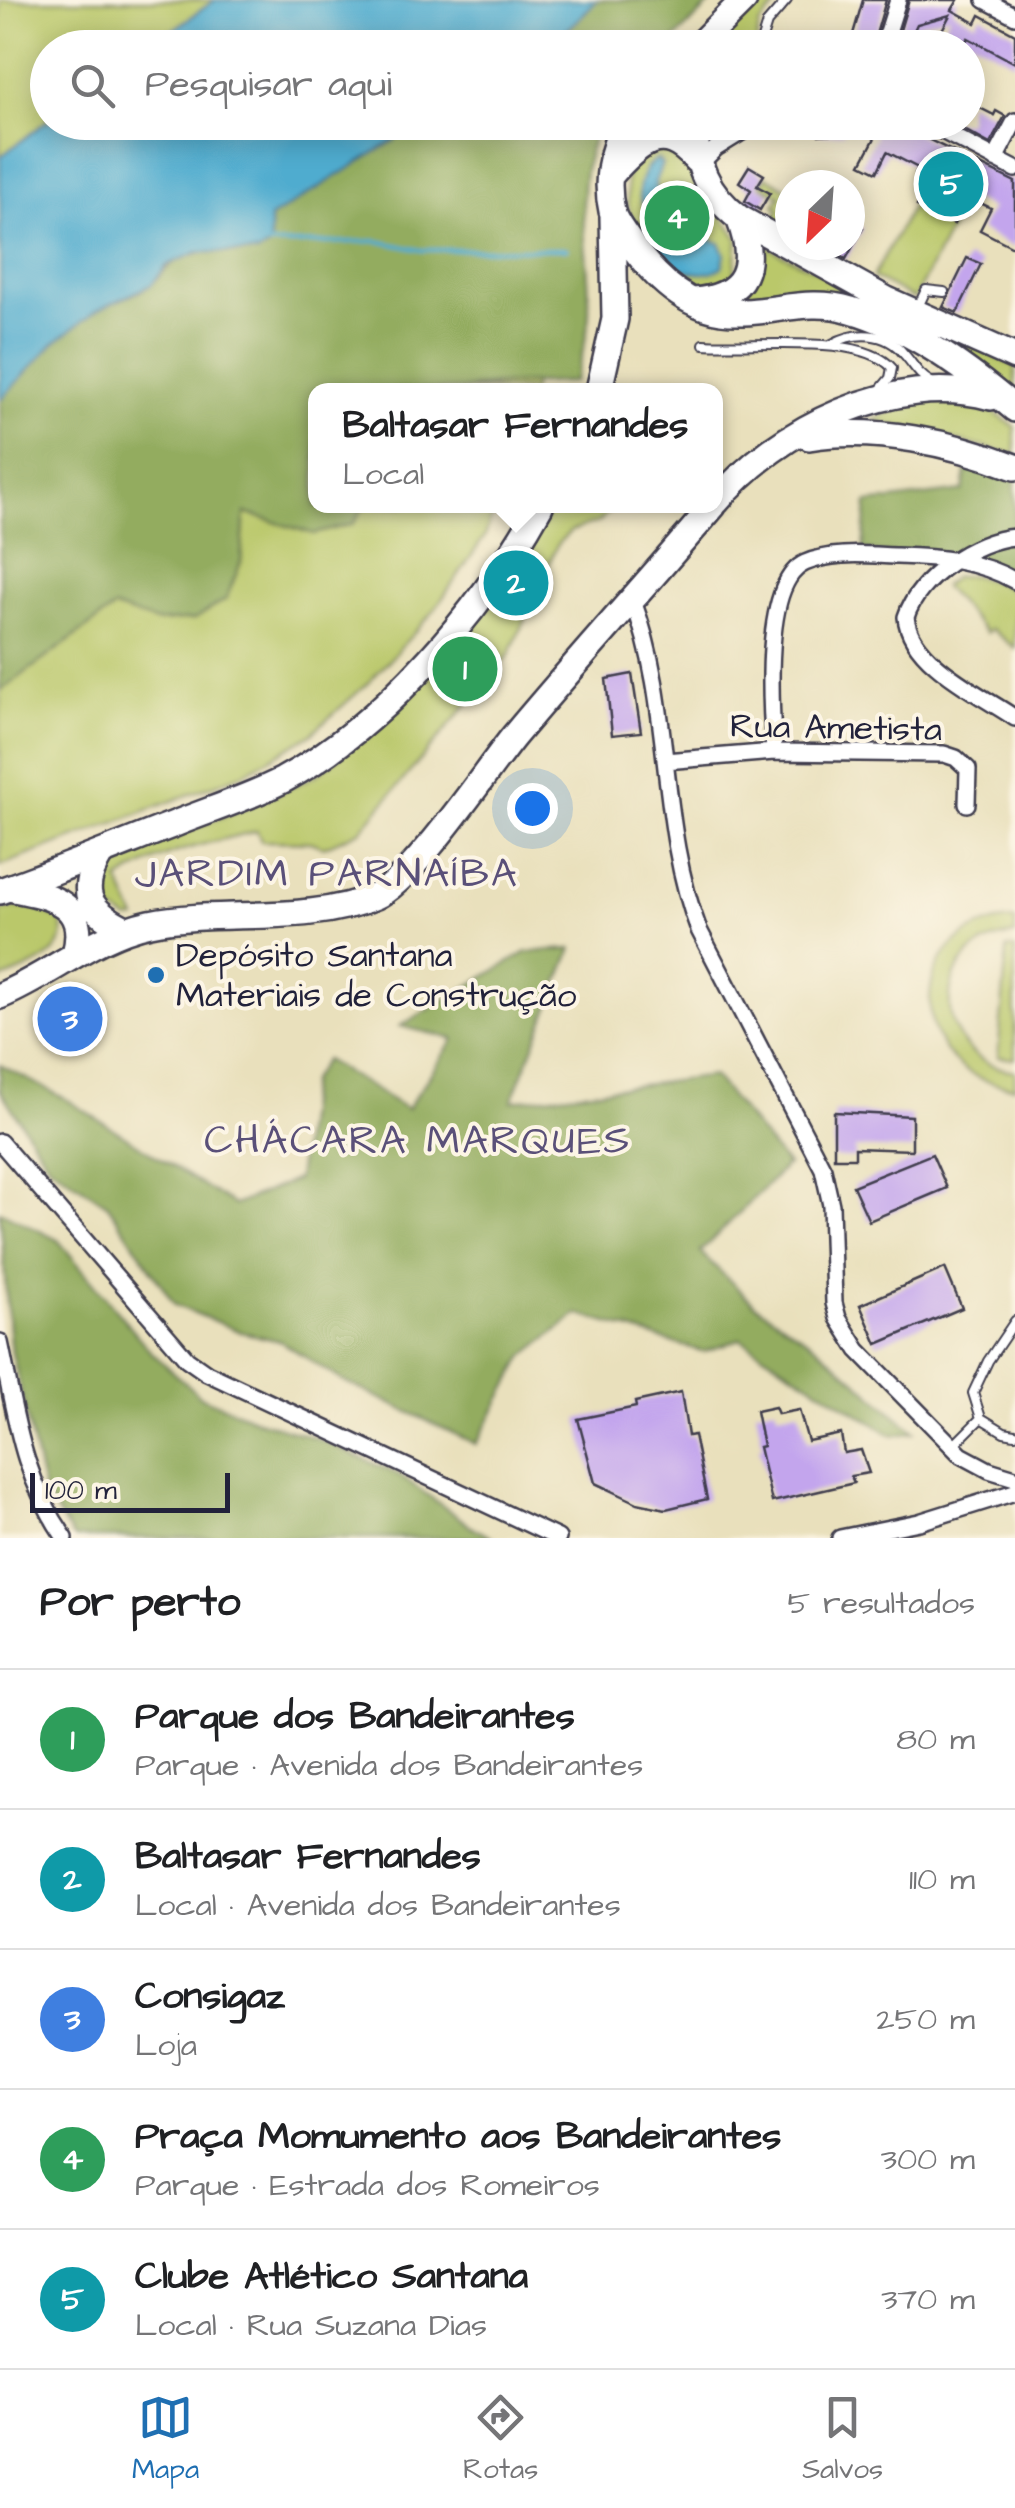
<!DOCTYPE html>
<html lang="pt">
<meta charset="utf-8">
<style>
body{margin:0;font-family:"Architects Daughter",sans-serif;background:#f6f6f6;color:#202124}
.compass{position:absolute;left:775px;top:170px;width:90px;height:90px;border-radius:50%;background:#fff;box-shadow:0 5px 25px #0003;rotate:205deg}
.scale{position:absolute;left:30px;bottom:25px;width:200px;box-sizing:border-box;padding-left:10px;border:5px solid #22223b;border-top:0;font-size:28px;line-height:35px;white-space:nowrap;color:#22223b;-webkit-text-stroke:8px #fcf5e5;paint-order:stroke}
.you{position:absolute;left:532px;top:808px;width:35px;height:35px;margin:-25px;border:8px solid #fff;border-radius:50%;background:#1a73e8;box-shadow:0 0 0 15px #1a73e833}
.badge{display:grid;place-items:center;width:65px;height:65px;border-radius:50%;background:#1f6fb2;color:#fff;font-size:32px;font-weight:700}
.pin{position:absolute;translate:-50% -50%;border:5px solid #fff;box-shadow:0 2px 10px #0006}
.popup{position:absolute;left:308px;top:383px;width:415px;height:130px;box-sizing:border-box;display:grid;place-content:center;border-radius:20px;background:#fff;filter:drop-shadow(0 2px 8px #0005);font-size:32px;white-space:nowrap;color:#757577}
.popup b{font-size:38px;color:#202124}
.popup::after{content:'';position:absolute;left:50%;top:100%;margin-left:-20px;border:20px solid transparent;border-top-color:#fff}
.list{margin:0;padding:0;list-style:none}
h2{display:flex;justify-content:space-between;align-items:center;height:130px;margin:0;padding:0 40px;font-size:42px}
h2 small{font-size:32px;font-weight:400;color:#757577}
.list li{display:grid;grid-template-columns:65px 1fr auto;gap:30px;align-items:center;box-sizing:border-box;height:140px;padding:0 40px;border-top:2px solid #e0e0e0}
.list b{display:block;font-size:38px;white-space:nowrap}
.list p{margin:0;font-size:32px;white-space:nowrap;color:#757577}
.list em{font-size:32px;font-style:normal;color:#757577}
.icon{flex:none;width:55px;height:55px;fill:none;stroke:currentColor;stroke-width:2;stroke-linecap:round;stroke-linejoin:round}
.map{position:relative;flex:none;width:1015px;height:1538px;overflow:hidden}
.search{position:absolute;background:#fff;box-shadow:0 5px 25px #0003;left:30px;right:30px;top:30px;height:110px;display:flex;align-items:center;gap:25px;box-sizing:border-box;padding:0 35px;border-radius:55px;color:#757577;font-size:38px}
.sheet{height:830px;background:#fff}
nav{display:flex;justify-content:space-around;align-items:center;box-sizing:border-box;height:140px;border-top:2px solid #e0e0e0;background:#fff;font-size:28px;color:#757577}
nav a{display:grid;justify-items:center;gap:5px}
nav .on{color:#1f6fb2}
.map>svg:first-child{display:block}
.green{fill:#bac86a;stroke:#6e7552;stroke-width:2.5}
.forest{fill:#93ac5e;stroke:#5a674c;stroke-width:2.5}
.water{fill:#50accf;stroke:#396785;stroke-width:2.5}
.lines{fill:none;stroke-linecap:round;stroke-linejoin:round}
.stream{stroke:#50accf;stroke-width:4}
.building{fill:#c3a5ed}
.service-casing{stroke:#403e4e;stroke-width:12}
.minor-casing{stroke:#403e4e;stroke-width:20}
.primary-casing{stroke:#403e4e;stroke-width:30}
.service{stroke:#fff;stroke-width:8}
.minor{stroke:#fff;stroke-width:15}
.primary{stroke:#fff;stroke-width:25}
.poi-dot{fill:#1f6fb2;stroke:#fcf5e5;stroke-width:4}
.labels{text-anchor:middle;dominant-baseline:central;stroke-width:8;stroke-linejoin:round;paint-order:stroke}
.street-label{font-size:35px;fill:#22223b;stroke:#fcf5e5}
.poi-label{font-size:35px;fill:#22223b;stroke:#fcf5e5;text-anchor:start}
.quarter-label{font-size:40px;letter-spacing:2.5px;fill:#5a5079;stroke:#fcf5e5}
</style>
<div class="map">
<svg width="1015" height="1538" viewBox="0 0 1015 1538">
<rect width="100%" height="100%" fill="#fcf5e5"/>
<filter id="ink" filterUnits="userSpaceOnUse"><feTurbulence type="fractalNoise" baseFrequency=".01" numOctaves="2"/><feDisplacementMap in="SourceGraphic" scale="20" xChannelSelector="R" yChannelSelector="G"/><feConvolveMatrix kernelMatrix="1 2 1 2 8 2 1 2 1" color-interpolation-filters="sRGB"/></filter>
<filter id="wash" filterUnits="userSpaceOnUse"><feTurbulence type="fractalNoise" baseFrequency=".0048" numOctaves="4" result="noise"/><feDisplacementMap in="SourceGraphic" scale="40" xChannelSelector="R" yChannelSelector="G"/><feGaussianBlur stdDeviation="2.25" result="paint"/><feColorMatrix in="noise" values="0 0 0 0 0 0 0 0 0 0 0 0 0 0 0 0 0 1.4 0 .05"/><feComposite in="paint" operator="in"/></filter>
<g filter="url(#wash)">
<rect width="100%" height="100%" fill="#e9e0bc"/>
<path class="green" d="M0,0H215L149,47L48,48L47,121L0,157Z
M759,0H782L759,25L756,47L716,48Z
M946,148L983,166L914,299L873,277L913,204L917,205Z
M644,149L678,152L738,238L734,279L700,291C662,273 634,243 628,201C628,193 625,184 627,176C630,167 639,157 644,149Z
M766,176L790,191V231L772,221L779,209L774,206L780,196L761,185Z
M755,241L1015,366V397L862,308L733,302Z
M535,382L532,390H460Z
M921,399L983,405L1015,427V455L872,420Z
M365,506H496L485,536L434,611L369,682L310,735L243,774L0,866V691L114,608L157,622L195,619L226,599L241,562L245,513L314,534L352,524Z
M554,506H615L599,522L571,531L558,543L509,655L360,831L324,847L311,842L261,841L257,831C212,842 157,852 119,881L136,919L129,920L103,906L97,873L109,863L268,798L318,774L402,704L531,543Z
M971,575L1004,585L1015,593V648L991,629L986,633L943,586L954,577Z
M17,907L37,908L61,921C73,955 25,970 0,980V910Z
M1015,920V935C928,942 928,1060 1015,1071V1087C901,1077 902,924 1015,920Z
M1007,948L1015,949V1059L998,1057Z"/>
<path class="forest" d="M597,0H714L667,47L550,48Z
M422,123H601C568,179 591,251 589,313C588,336 581,360 574,382L491,385L460,390H316V506H365L353,524L314,534L245,513L241,562L226,599L195,619L157,622L114,608L0,691V401C19,369 64,332 95,311C112,300 136,297 151,284C169,269 167,262 194,254C219,246 246,260 270,246V218Z
M968,460L1015,474V575L863,550L867,503L963,491Z
M572,949L512,1101L713,1076L787,1165L700,1252L754,1304L815,1345L915,1432L893,1436L740,1339L704,1352L578,1314L524,1356L476,1444L343,1381L280,1341L241,1332L175,1305L108,1205L48,1164L0,1090V1065L66,1099L234,1205L297,1179L310,1081L325,1060L407,1109L454,1039L400,1026L527,952Z
M0,1211L58,1240L151,1352L200,1396L254,1419L316,1438L398,1474L475,1529L493,1538H74L44,1493L10,1344Z"/>
<path class="water" d="M215,0H597L550,47H149Z
M47,121L48,122L422,123L270,218V246L258,253L198,252L167,265L151,285L97,310L54,343L0,400V157Z
M657,159L662,164L655,182L658,197L653,204L644,207C634,192 642,167 657,159Z
M664,227L685,245H696L708,239L720,243L725,254L722,267C696,284 662,262 651,238L655,229Z"/>
<g class="lines">
<path class="stream" d="M267,245L377,241L421,250L567,249"/>
</g>
<g id="blocks">
<path class="building" d="M863,0H886L872,48H849Z
M909,0H958L952,10L976,23L980,15L1015,34V63L968,38L966,41L941,32L950,15L917,24L909,41L898,37Z
M968,102L994,115L996,111L1005,116L990,144L950,122H968Z
M818,122H843L844,133L819,135Z
M849,122H881L902,133L905,128L1015,182V248L980,230L991,208L968,197L954,224L917,206L929,181L915,174L918,168L887,152L877,172L861,164L876,136Z
M749,166L764,175L757,186L770,193L760,210L745,201L751,190L739,182Z
M850,220L863,228L846,259L828,249L830,245H850Z
M967,258L981,264L957,313L943,307Z
M632,674L641,732L612,735L606,679Z
M834,1112L912,1116V1150L855,1148V1158H834Z
M932,1154L947,1188L869,1221L853,1186Z
M945,1268L962,1308L877,1344L860,1305Z
M681,1392L688,1436L694,1435L707,1499L666,1509L637,1503L595,1483L578,1419L636,1407L635,1402Z
M775,1407L778,1414L799,1410L808,1441L841,1434L844,1453L861,1450L869,1473L851,1476L854,1483L772,1502L759,1447L763,1446L756,1411Z"/>
</g>
</g>
<g filter="url(#ink)">
<use href="#blocks" fill-opacity="0" stroke="#403e4e" stroke-width="2.5"/>
<g class="lines">
<defs>
<path id="service" d="M759,48L767,23L787,0
M917,309L926,290L944,292
M704,344C750,348 862,332 892,368L890,378L880,390
M832,344C855,331 886,331 904,354C914,365 918,375 931,382
M981,1418L1004,1432L1015,1434
M953,1446L981,1418L973,1393L988,1361L1015,1321"/>
<path id="minor" d="M985,0L1015,16
M883,48L898,0
M925,122L1015,169
M995,159L1015,121
M699,165L716,148L758,122
M1015,537C974,540 918,578 906,617C910,662 980,694 1015,718
M633,601C673,706 658,824 699,930L823,1169L831,1205L834,1303L838,1318L858,1350L961,1455L989,1470L1015,1478
M774,752C771,711 761,583 805,563C832,551 868,555 897,556C937,557 979,560 1015,581
M665,761L774,752L944,754L956,758L968,769L967,804
M0,1142L187,1359L207,1373L558,1538
M0,1342C16,1417 21,1474 65,1538
M840,1538L919,1522L1015,1492"/>
<path id="primary" d="M696,48L744,0
M626,122C611,149 605,181 612,211C614,221 621,229 627,238C649,271 679,304 721,311C766,317 804,296 851,310C910,327 968,369 1015,409
M694,122C696,164 705,192 739,218L887,300L1015,357
M610,176C637,145 662,120 696,160
M694,301C748,296 757,265 739,218
M599,390L615,319L613,217
M809,437C875,426 953,443 1015,467
M716,502C778,428 894,371 991,397
M101,853C78,891 86,910 126,929
M9,888C50,896 89,902 75,954
M0,891C60,870 118,846 177,823C212,809 250,797 283,780C386,724 484,607 540,506
M0,996C51,975 94,935 150,923C220,909 309,925 376,896C414,879 484,773 514,736C579,658 648,583 713,506"/>
</defs>
<use href="#service" class="service-casing"/>
<use href="#minor" class="minor-casing"/>
<use href="#primary" class="primary-casing"/>
<use href="#service" class="service"/>
<use href="#minor" class="minor"/>
<use href="#primary" class="primary"/>
</g>
</g>
<circle class="poi-dot" cx="156" cy="975" r="10"/>
<g class="labels">
<g class="street-label">
<text transform="translate(836 728) rotate(1)">Rua Ametista</text>
</g>
<g class="poi-label">
<text x="176" y="955">Depósito Santana<tspan x="176" dy="40">Materiais de Construção</tspan></text>
</g>
<g class="quarter-label">
<text x="327" y="874">JARDIM PARNAÍBA</text>
<text x="418" y="1141">CHÁCARA MARQUES</text>
</g>
</g>
</svg>
<svg class="compass" viewBox="-18 -18 36 36"><path d="M0-13l5 13h-10z" fill="#e53935"/><path d="M0 13l5-13h-10z" fill="#757577"/></svg>
<div class="scale">100 m</div>
<div class="you"></div>
<div class="pin badge" style="left:465px;top:669px;background:#2e9e5b">1</div>
<div class="pin badge" style="left:516px;top:583px;background:#0f9aa8">2</div>
<div class="popup"><b>Baltasar Fernandes</b>Local</div>
<div class="pin badge" style="left:70px;top:1019px;background:#3f7fe0">3</div>
<div class="pin badge" style="left:677px;top:218px;background:#2e9e5b">4</div>
<div class="pin badge" style="left:951px;top:184px;background:#0f9aa8">5</div>
<div class="search"><svg class="icon" aria-label="search" viewBox="0 0 24 24"><circle cx="10" cy="10" r="6"/><path d="M15 15l6 6"/></svg>Pesquisar aqui</div>
</div>
<section class="sheet">
<h2>Por perto<small>5 resultados</small></h2>
<ul class="list">
<li><span class="badge" style="background:#2e9e5b">1</span><div><b>Parque dos Bandeirantes</b><p>Parque · Avenida dos Bandeirantes</p></div><em>80 m</em></li>
<li><span class="badge" style="background:#0f9aa8">2</span><div><b>Baltasar Fernandes</b><p>Local · Avenida dos Bandeirantes</p></div><em>110 m</em></li>
<li><span class="badge" style="background:#3f7fe0">3</span><div><b>Consigaz</b><p>Loja</p></div><em>250 m</em></li>
<li><span class="badge" style="background:#2e9e5b">4</span><div><b>Praça Momumento aos Bandeirantes</b><p>Parque · Estrada dos Romeiros</p></div><em>300 m</em></li>
<li><span class="badge" style="background:#0f9aa8">5</span><div><b>Clube Atlético Santana</b><p>Local · Rua Suzana Dias</p></div><em>370 m</em></li>
</ul>
</section>
<nav>
<a class="on"><svg class="icon" aria-label="map" viewBox="0 0 24 24"><path d="M3 6l6-2 6 2 6-2v14l-6 2-6-2-6 2zM9 4v14M15 6v14"/></svg>Mapa</a>
<a><svg class="icon" aria-label="directions" viewBox="0 0 24 24"><path d="M12 3l9 9-9 9-9-9zM9 14v-3h6M13 9l2 2-2 2"/></svg>Rotas</a>
<a><svg class="icon" aria-label="saved" viewBox="0 0 24 24"><path d="M7 4h10v16l-5-4-5 4z"/></svg>Salvos</a>
</nav>
